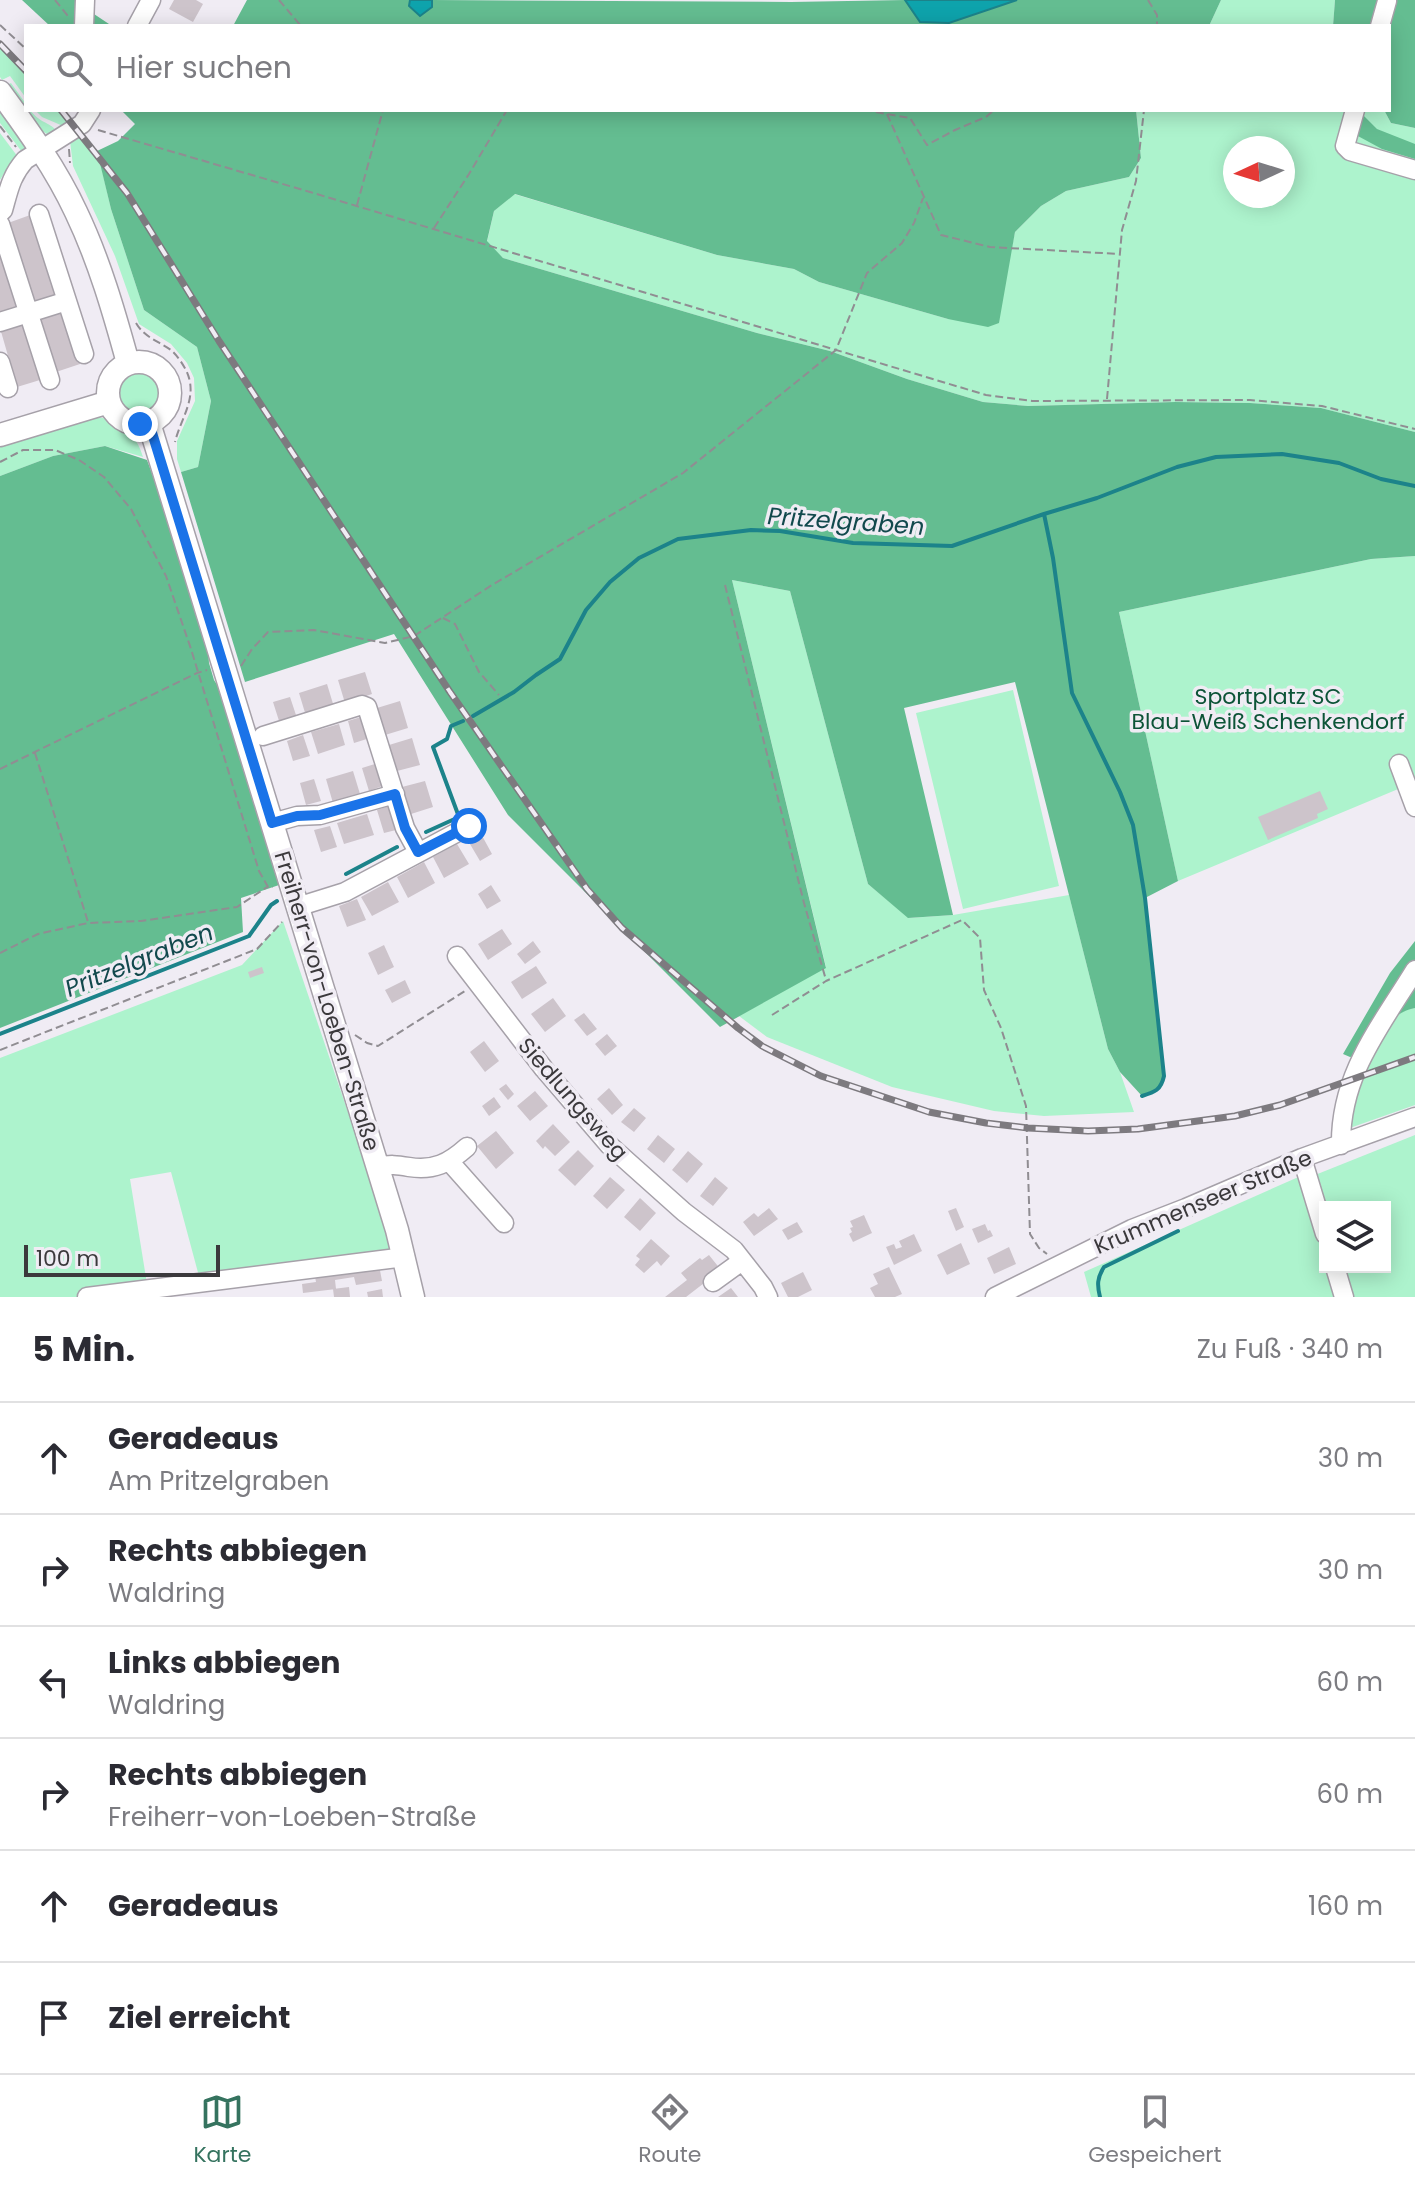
<!DOCTYPE html>
<html lang="de">
<meta charset="utf-8">
<style>
body{margin:0;font-family:Poppins,sans-serif;background:#f7f7f7;color:#2b2b33}
.controls{position:absolute;right:24px;bottom:24px;display:grid;overflow:hidden;border-radius:0px;box-shadow:0 4px 20px #0003}
.controls button{width:72px;height:72px;display:grid;place-items:center;padding:0;border:0;border-bottom:2px solid #e1e1e2;background:#fff;color:#2b2b33;font:40px sans-serif}
.compass{position:absolute;left:1223px;top:136px;width:72px;height:72px;border-radius:50%;background:#fff;box-shadow:0 4px 20px #0003;rotate:266deg}
.scale{position:absolute;left:24px;bottom:20px;width:196px;box-sizing:border-box;padding-left:8px;border:4px solid #3b393c;border-top:0;font-size:22px;line-height:28px;white-space:nowrap;color:#3b393c;-webkit-text-stroke:6px #f0ecf4;paint-order:stroke}
.stop{position:absolute;width:24px;height:24px;margin:-18px;border:6px solid #1a73e8;border-radius:50%;background:#fff}
.stop.end{background:#1a73e8;border-color:#fff;box-shadow:0 2px 8px #0008}
.list{margin:0;padding:0;list-style:none}
h2{display:flex;justify-content:space-between;align-items:center;height:104px;margin:0;padding:0 32px;font-size:34px}
h2 small{font-size:26px;font-weight:400;color:#7c7c81}
.list li{display:grid;grid-template-columns:52px 1fr auto;gap:24px;align-items:center;box-sizing:border-box;height:112px;padding:0 32px;border-top:2px solid #e1e1e2}
.list b{display:block;font-size:30px;white-space:nowrap}
.list p{margin:0;font-size:26px;white-space:nowrap;color:#7c7c81}
.list em{font-size:26px;font-style:normal;color:#7c7c81}
.icon{flex:none;width:44px;height:44px;fill:none;stroke:currentColor;stroke-width:2;stroke-linecap:round;stroke-linejoin:round}
.map{position:relative;flex:none;width:1415px;height:1297px;overflow:hidden}
.search{position:absolute;background:#fff;box-shadow:0 4px 20px #0003;left:24px;right:24px;top:24px;height:88px;display:flex;align-items:center;gap:20px;box-sizing:border-box;padding:0 28px;border-radius:0px;color:#7c7c81;font-size:30px}
.sheet{height:776px;background:#fff}
nav{display:flex;justify-content:space-around;align-items:center;box-sizing:border-box;height:112px;border-top:2px solid #e1e1e2;background:#fff;font-size:22px;color:#7c7c81}
nav a{display:grid;justify-items:center;gap:4px}
nav .on{color:#35735f}
.map>svg:first-child{display:block}
.green{fill:#adf3cd;fill-rule:evenodd}
.forest{fill:#64bd91}
.water{fill:#0ea3ac;stroke:#1c838a;stroke-width:2}
.lines{fill:none;stroke-linecap:round;stroke-linejoin:round}
.stream{stroke:#1c838a;stroke-width:4}
.building{fill:#cdc4cb}
.minor-casing{stroke:#a6a1a9;stroke-width:21}
.major-casing{stroke:#a6a1a9;stroke-width:25}
.path{stroke:#908d92;stroke-width:2;stroke-dasharray:8 4;stroke-linecap:butt}
.minor{stroke:#fff;stroke-width:18}
.major{stroke:#fff;stroke-width:22}
.rail-casing{stroke:#7d7a7f;stroke-width:7}
.rail{stroke:#f0ecf4;stroke-width:4;stroke-dasharray:12;stroke-linecap:butt}
.route{stroke:#1a73e8;stroke-width:10}
.labels{text-anchor:middle;dominant-baseline:central;stroke-width:7;stroke-linejoin:round;paint-order:stroke}
.park-label{font-size:22px;fill:#0c5437;stroke:#f0ecf4}
.street-label{font-size:22px;fill:#3b393c;stroke:#f0ecf4}
.water-label{font-size:24px;font-style:italic;fill:#12494d;stroke:#f0ecf4}
</style>
<div class="map">
<svg width="1415" height="1297" viewBox="0 0 1415 1297">
<rect width="100%" height="100%" fill="#f0ecf4"/>
<path class="green" d="M1221,0H1335L1333,26H1209Z
M0,48L26,74V98L10,76L2,80L0,77Z
M11,83L26,104V110H30C41,124 48,121 57,131L47,134L39,129L7,85Z
M0,110L27,147V150L22,152L0,123Z
M35,110H58L68,122L63,126L42,117Z
M1136,110H1384L1391,123L1415,128V432L1321,408L1250,403L1175,402L1028,406L983,402L907,379L830,351L757,333L503,258L487,242L494,211L514,194L717,255L794,269L819,282L948,319L1009,261L1015,232L1041,206L1066,191L1129,177L1141,158ZM1235,148H1283V196H1235Z
M0,133L18,157L6,170L0,180Z
M79,134L100,162L111,209L144,310L197,347L211,401L198,467L181,472L177,459V441L195,401L194,378L187,363L171,344L139,324L115,256L73,166L70,141Z
M116 392a22 22 0 1 1 44 0a22 22 0 1 1-44 0Z
M96,417C120,419 137,435 143,457L105,446L53,456L0,476V443Z
M1415,556V782L1178,881L1119,612L1371,559Z
M732,580L790,591L868,884L909,918L953,915L1069,895L1108,1049L1120,1072L1134,1112L1044,1116L994,1111L892,1087L767,1037L739,1016L826,967Z
M1013,690L1059,886L963,909L916,713Z
M283,921L353,1127L393,1255L200,1280L171,1172L130,1179L148,1290L92,1297H0V1058L242,965Z
M1415,1008V1105L1347,1129L1346,1113L1372,1053L1393,1017L1408,1009Z
M1415,1135V1297H1349L1341,1267H1385V1207H1325L1315,1175Z
M1303,1175L1325,1252V1267H1329L1338,1297H1091L1084,1272Z"/>
<path class="forest" d="M22,0H85L94,14L112,26H50Z
M247,0H410L409,6L432,7V0L791,2L905,0L920,22L949,23L1017,0H1221L1209,26H233Z
M1335,0H1385L1376,26H1333Z
M1396,0H1415V128L1391,123L1384,110H1389V26Z
M121,110H1136L1141,158L1129,177L1066,191L1041,206L1015,232L999,323L988,327L948,319L819,282L794,269L717,255L515,194L494,211L487,241L503,258L757,333L830,351L907,379L983,402L1028,406L1175,402L1250,403L1321,408L1415,432V556L1371,559L1119,612L1178,881L1145,898L1164,1076C1161,1090 1155,1092 1142,1096L1120,1072L1108,1049L1015,682L904,708L953,915L908,918L868,884L790,591L732,580L826,968L720,1027L508,815L394,634L245,682L181,472L198,467L211,401L197,347L144,310L111,209L97,151L118,141L135,124Z
M1362,114L1377,129L1415,144V159L1382,149L1356,135Z
M105,446L147,460L177,540L207,638L209,663L214,680L225,697L282,884L241,898L243,932L0,1028V476L53,456Z
M1415,941V1008C1391,1012 1383,1034 1372,1053L1350,1057L1343,1054L1390,973Z"/>
<path class="water" d="M410,0H432V7L420,16L409,6Z
M905,0H1017L949,23L920,22Z"/>
<g class="lines">
<path class="stream" d="M1044,514L1053,558L1072,693L1120,792L1133,825L1145,898L1164,1076C1161,1090 1155,1092 1142,1096
M473,716L514,692L536,675L560,659L586,610L610,582L639,558L678,539L751,530L780,531L853,543L952,546L1044,514L1097,498L1177,467L1216,457L1282,454L1339,463L1381,479L1415,486
M426,832L459,817L433,747L447,739L451,726L463,721
M346,874L397,847
M0,1034L249,936L271,905L277,901
M1100,1297C1097,1285 1097,1278 1104,1267L1178,1231"/>
</g>
<path class="building" d="M174,0H196L203,4L193,22L169,9Z
M33,214L60,297L35,304L8,223Z
M0,247L20,309L0,315Z
M63,309L80,364L56,372L39,317Z
M23,321L40,380L17,387L0,328Z
M365,672L372,694L345,703L338,680Z
M327,684L334,707L306,716L299,693Z
M290,697L297,718L280,724L273,702Z
M400,701L408,728L385,735L377,708Z
M364,716L370,738L354,743L348,721Z
M339,724L345,745L318,754L311,732Z
M303,735L310,756L293,761L287,741Z
M412,738L420,765L397,771L389,745Z
M378,763L385,785L369,791L362,768Z
M353,771L360,794L333,803L326,779Z
M314,779L321,801L306,805L300,783Z
M425,781L433,807L411,814L402,787Z
M1320,791L1328,809L1317,814L1318,818L1268,840L1258,817Z
M392,805L400,829L384,833L377,810Z
M367,814L374,835L344,844L337,823Z
M330,826L337,847L321,852L314,830Z
M480,832L492,854L480,861L467,839Z
M457,844L469,864L444,878L433,857Z
M424,862L435,883L408,898L397,877Z
M388,882L399,902L372,916L361,897Z
M491,885L501,901L487,909L478,894Z
M357,899L366,920L347,927L339,906Z
M502,929L512,944L488,960L478,944Z
M533,941L541,952L525,964L517,954Z
M384,945L394,967L378,975L368,953Z
M536,966L547,983L522,999L511,982Z
M262,967L264,973L250,978L248,972Z
M405,980L411,993L392,1003L385,990Z
M553,998L566,1016L545,1032L531,1014Z
M584,1013L597,1029L587,1036L574,1020Z
M607,1034L617,1046L605,1056L595,1044Z
M484,1041L499,1061L485,1072L470,1052Z
M506,1084L514,1094L508,1100L499,1089Z
M609,1088L623,1105L612,1115L597,1099Z
M535,1091L548,1106L530,1121L517,1106Z
M494,1097L501,1107L489,1116L482,1106Z
M634,1108L646,1118L634,1132L621,1122Z
M553,1124L570,1142L555,1156L545,1146L543,1149L536,1141Z
M496,1131L514,1153L496,1169L477,1146Z
M658,1135L675,1149L664,1163L647,1149Z
M578,1150L594,1166L575,1186L558,1170Z
M688,1151L703,1164L687,1183L672,1170Z
M610,1177L625,1190L607,1209L593,1196Z
M715,1177L728,1188L713,1206L700,1196Z
M640,1198L656,1213L640,1231L624,1217Z
M769,1208L778,1219L754,1236L743,1222L754,1213L758,1217Z
M956,1208L964,1227L956,1231L948,1211Z
M864,1215L872,1233L853,1242L849,1234L852,1232L850,1228L853,1227L850,1221Z
M797,1222L803,1232L788,1240L782,1230Z
M985,1224L988,1231L990,1230L993,1236L978,1243L972,1229Z
M914,1234L922,1251L894,1265L886,1247L894,1244L896,1249L902,1247L899,1241Z
M651,1239L670,1256L661,1266L657,1261L644,1273L635,1265L640,1259L636,1256Z
M961,1243L970,1264L947,1275L937,1255Z
M1009,1247L1016,1264L994,1274L987,1258Z
M709,1255L721,1270L686,1297H665L687,1280L681,1273L700,1258L702,1260Z
M379,1265L382,1281L356,1285L354,1277L335,1280L336,1289L303,1293L302,1284L316,1282L314,1271Z
M889,1267L902,1294L895,1297H875L870,1288L878,1284L873,1274Z
M803,1272L812,1290L798,1297H788L781,1283Z
M349,1287L350,1297H334L333,1289Z
M731,1288L738,1297H718Z
M382,1289L383,1297H368L367,1292Z"/>
<g class="lines">
<defs>
<path id="minor" d="M84,26L85,0
M137,26L151,0
M1380,26L1387,1
M1355,110L1345,146L1350,151L1415,170
M0,213L3,210C9,189 11,176 25,160L82,124L91,110
M39,214L84,354
M0,224L50,380
M0,322L67,301
M0,362L8,388
M263,736L362,705L367,707L405,828L418,852
M1399,764L1415,807
M272,823L297,816L320,815L395,794
M297,907L345,892L469,826
M457,956L544,1069L609,1145L684,1212L734,1250L763,1287L768,1297
M1341,1145C1340,1075 1380,1027 1415,970
M1302,1158L1325,1234
M449,1161L504,1223
M378,1167C390,1164 397,1165 409,1167C434,1171 449,1163 467,1147
M1335,1267L1344,1297
M713,1282L742,1261
M87,1297L405,1257
M995,1297L1132,1229L1186,1208L1302,1158L1415,1117"/>
<path id="major" d="M0,92C28,130 56,169 76,212C99,260 114,312 128,363
M108 393a31 31 0 1 1 62 0a31 31 0 1 1-62 0Z
M149,423L397,1230L413,1297
M0,435L109,402"/>
</defs>
<use href="#minor" class="minor-casing"/>
<use href="#major" class="major-casing"/>
<path class="path" d="M55,0L68,16
M279,0L301,26
M1148,0L1157,15V26
M0,25L26,49
M864,110L910,118L927,145L955,130L986,117L994,110
M887,114L941,235L990,247L1120,254
M0,126L16,147
M98,130L310,192L986,395L1032,401L1250,400L1322,406L1415,429
M69,149L70,163
M357,205L383,110
M434,228L469,174L507,110
M136,323C144,337 158,341 171,350C177,355 182,363 186,370C199,397 181,417 175,442
M1107,399L1122,230L1136,181L1144,110
M0,462L23,450H55L79,460L104,477L131,509L166,576L191,649L259,871L268,887H273
M725,585L804,903L826,980
M443,618L455,624L479,672L499,695
M241,666L252,649L268,632L314,630L385,643L414,636L492,585L683,473L836,350L867,273L902,243L914,223L923,198
M35,753L88,922
M0,769L197,673L207,670
M0,953L38,934L88,923L141,921L237,907L267,887
M772,1015L826,981L962,920L980,938L984,990L1001,1028L1026,1106L1030,1234L1039,1248L1047,1254
M355,1035L367,1043L378,1046L465,991
M0,1050L257,949L282,922"/>
<use href="#minor" class="minor"/>
<use href="#major" class="major"/>
<defs>
<path id="rail" d="M0,44L26,71
M61,110L127,193L219,341L450,692L587,889L622,928L738,1028L762,1046L821,1076L929,1112L986,1123L1028,1128L1088,1131L1138,1129L1235,1116L1280,1105L1415,1057"/>
</defs>
<use href="#rail" class="rail-casing"/>
<use href="#rail" class="rail"/>
</g>
<g class="lines">
<path class="route" d="M140,424L149,423L272,823L297,816L320,815L395,794L405,828L418,852L469,826"/>
</g>
<g class="labels">
<g class="park-label">
<text x="1268" y="696">Sportplatz SC<tspan x="1268" dy="25">Blau-Weiß Schenkendorf</tspan></text>
</g>
<g class="street-label">
<text transform="translate(327 1001) rotate(73)">Freiherr-von-Loeben-Straße</text>
<text transform="translate(573 1099) rotate(49)">Siedlungsweg</text>
<text transform="translate(1203 1202) rotate(-23)">Krummenseer Straße</text>
</g>
<g class="water-label">
<text transform="translate(846 521) rotate(4)">Pritzelgraben</text>
<text transform="translate(139 960) rotate(-22)">Pritzelgraben</text>
</g>
</g>
</svg>
<div class="controls">
<button><svg class="icon" aria-label="layers" viewBox="0 0 24 24"><path d="M12 4l9 5-9 5-9-5zM3 14l9 5 9-5"/></svg></button>
</div>
<svg class="compass" viewBox="-18 -18 36 36"><path d="M0-13l5 13h-10z" fill="#e53935"/><path d="M0 13l5-13h-10z" fill="#7c7c81"/></svg>
<div class="scale">100 m</div>
<div class="stop" style="left:469px;top:826px"></div>
<div class="stop end" style="left:140px;top:424px"></div>
<div class="search"><svg class="icon" aria-label="search" viewBox="0 0 24 24"><circle cx="10" cy="10" r="6"/><path d="M15 15l6 6"/></svg>Hier suchen</div>
</div>
<section class="sheet">
<h2>5 Min.<small>Zu Fuß · 340 m</small></h2>
<ul class="list">
<li><svg class="icon" aria-label="ahead" viewBox="0 0 24 24"><path d="M12 20V5M6 11l6-6 6 6"/></svg><div><b>Geradeaus</b><p>Am Pritzelgraben</p></div><em>30 m</em></li>
<li><svg class="icon" aria-label="right" viewBox="0 0 24 24"><path d="M7 20v-9h11M14 6l5 5-5 5"/></svg><div><b>Rechts abbiegen</b><p>Waldring</p></div><em>30 m</em></li>
<li><svg class="icon" aria-label="left" viewBox="0 0 24 24"><path d="M17 20v-9H6M10 6l-5 5 5 5"/></svg><div><b>Links abbiegen</b><p>Waldring</p></div><em>60 m</em></li>
<li><svg class="icon" aria-label="right" viewBox="0 0 24 24"><path d="M7 20v-9h11M14 6l5 5-5 5"/></svg><div><b>Rechts abbiegen</b><p>Freiherr-von-Loeben-Straße</p></div><em>60 m</em></li>
<li><svg class="icon" aria-label="ahead" viewBox="0 0 24 24"><path d="M12 20V5M6 11l6-6 6 6"/></svg><div><b>Geradeaus</b></div><em>160 m</em></li>
<li><svg class="icon" aria-label="arrive" viewBox="0 0 24 24"><path d="M6 21V4h12l-3 4 3 4H6"/></svg><div><b>Ziel erreicht</b></div></li>
</ul>
</section>
<nav>
<a class="on"><svg class="icon" aria-label="map" viewBox="0 0 24 24"><path d="M3 6l6-2 6 2 6-2v14l-6 2-6-2-6 2zM9 4v14M15 6v14"/></svg>Karte</a>
<a><svg class="icon" aria-label="directions" viewBox="0 0 24 24"><path d="M12 3l9 9-9 9-9-9zM9 14v-3h6M13 9l2 2-2 2"/></svg>Route</a>
<a><svg class="icon" aria-label="saved" viewBox="0 0 24 24"><path d="M7 4h10v16l-5-4-5 4z"/></svg>Gespeichert</a>
</nav>
